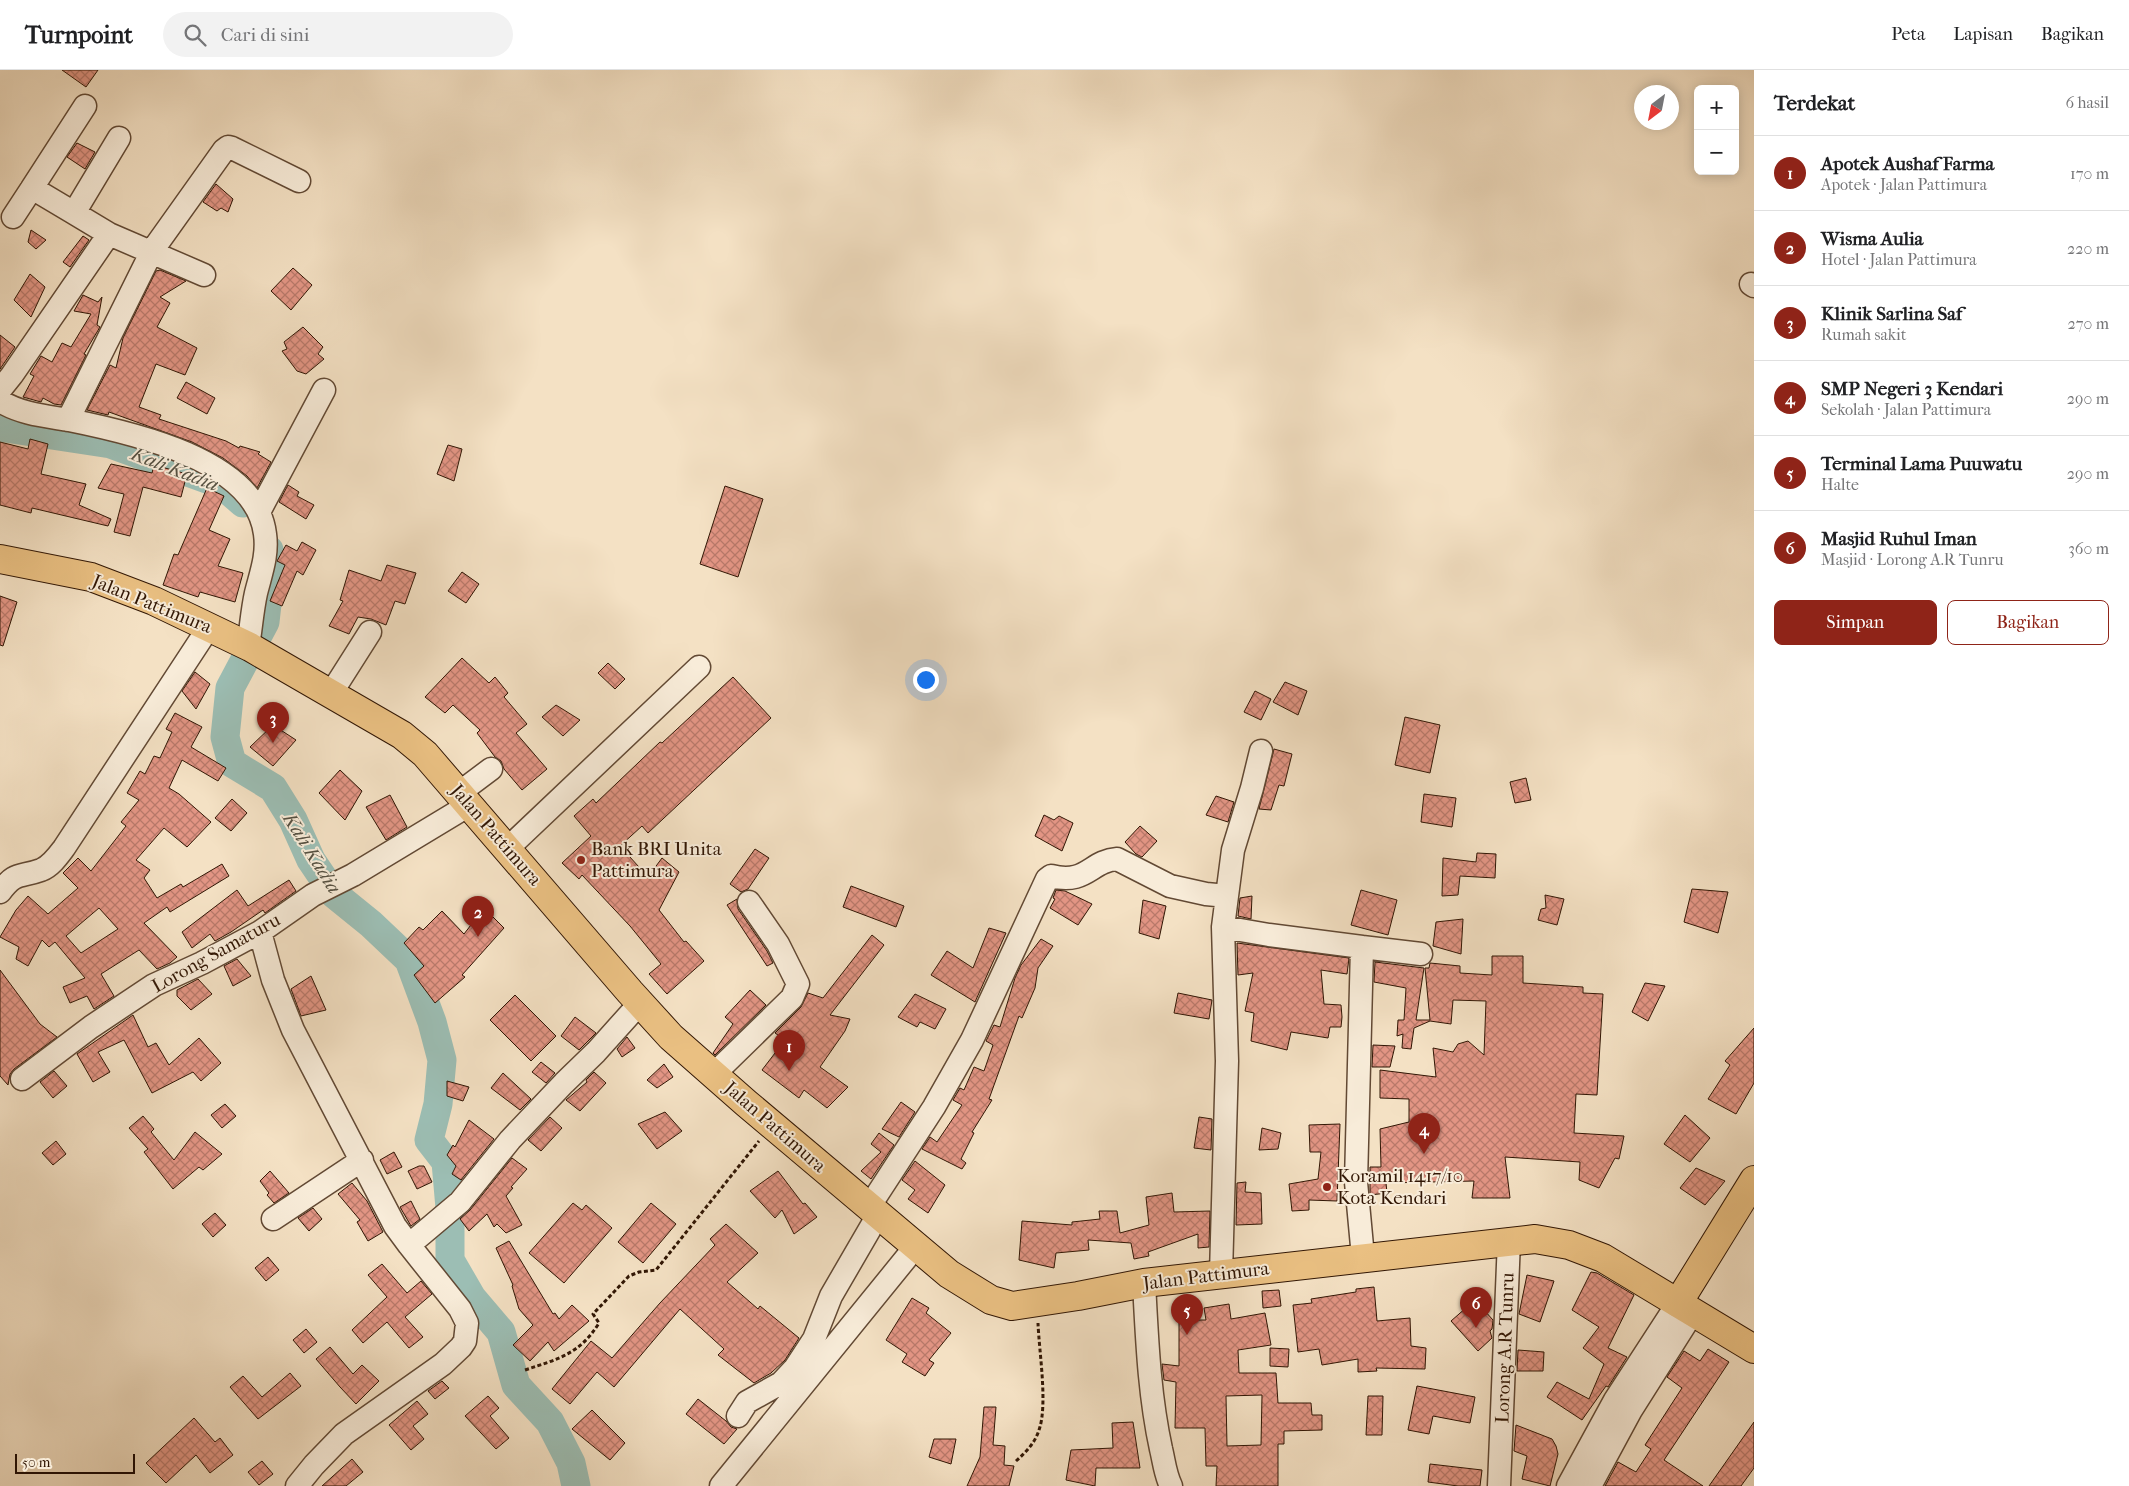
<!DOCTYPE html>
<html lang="id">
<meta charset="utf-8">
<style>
body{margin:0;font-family:"IM FELL French Canon",serif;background:#f2f2f2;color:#202124}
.controls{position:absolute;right:15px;top:15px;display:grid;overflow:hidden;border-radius:8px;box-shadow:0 2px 12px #0003}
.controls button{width:45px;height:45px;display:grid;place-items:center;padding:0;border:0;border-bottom:1px solid #e0e0e0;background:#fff;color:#202124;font:25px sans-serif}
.compass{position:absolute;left:1634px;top:15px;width:45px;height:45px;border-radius:50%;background:#fff;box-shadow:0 2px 12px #0003;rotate:212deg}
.scale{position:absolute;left:15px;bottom:12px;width:120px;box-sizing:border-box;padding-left:5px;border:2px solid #311604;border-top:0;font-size:14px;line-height:18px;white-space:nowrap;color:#311604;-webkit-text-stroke:4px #f8ecd9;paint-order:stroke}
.you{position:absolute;left:925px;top:609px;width:18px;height:18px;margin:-12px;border:4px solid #fff;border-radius:50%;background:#1a73e8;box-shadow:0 0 0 8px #1a73e833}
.badge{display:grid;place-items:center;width:32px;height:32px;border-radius:50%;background:#8f2418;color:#fff;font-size:16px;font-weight:700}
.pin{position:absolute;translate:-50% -41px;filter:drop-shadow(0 1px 2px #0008)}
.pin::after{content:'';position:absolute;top:26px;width:18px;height:15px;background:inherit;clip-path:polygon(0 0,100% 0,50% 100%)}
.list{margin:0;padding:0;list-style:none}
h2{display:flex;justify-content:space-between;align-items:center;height:65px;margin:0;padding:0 20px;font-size:21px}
h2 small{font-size:16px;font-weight:400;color:#757577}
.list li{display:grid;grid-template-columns:32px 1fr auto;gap:15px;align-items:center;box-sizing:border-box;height:75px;padding:0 20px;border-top:1px solid #e0e0e0}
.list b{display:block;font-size:19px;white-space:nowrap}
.list p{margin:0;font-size:16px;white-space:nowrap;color:#757577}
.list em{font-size:16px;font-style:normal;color:#757577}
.actions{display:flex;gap:10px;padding:15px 20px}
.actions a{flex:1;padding:11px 0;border:1px solid #8f2418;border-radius:8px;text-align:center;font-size:18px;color:#8f2418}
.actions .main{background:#8f2418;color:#fff}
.icon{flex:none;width:28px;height:28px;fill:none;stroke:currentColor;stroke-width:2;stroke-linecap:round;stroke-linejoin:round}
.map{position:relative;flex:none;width:1754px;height:1416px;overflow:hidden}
header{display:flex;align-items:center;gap:30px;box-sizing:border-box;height:70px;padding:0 25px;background:#fff;border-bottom:1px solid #e0e0e0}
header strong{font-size:24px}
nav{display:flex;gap:28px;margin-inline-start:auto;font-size:18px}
.search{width:350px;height:45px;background:#f2f2f2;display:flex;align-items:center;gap:12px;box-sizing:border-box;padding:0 18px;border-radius:28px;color:#757577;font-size:19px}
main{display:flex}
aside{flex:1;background:#fff}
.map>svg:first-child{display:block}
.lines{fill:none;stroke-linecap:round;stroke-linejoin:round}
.river{stroke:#9cbeb4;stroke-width:29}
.building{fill:url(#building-cross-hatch);stroke:#311604;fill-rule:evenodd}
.minor-casing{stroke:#624934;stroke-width:25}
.major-casing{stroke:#311604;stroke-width:30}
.highway-casing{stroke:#311604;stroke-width:30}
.path{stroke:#311604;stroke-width:3;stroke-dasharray:4 2.5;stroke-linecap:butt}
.minor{stroke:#f8ecd9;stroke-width:22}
.major{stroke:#eac082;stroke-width:28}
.highway{stroke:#eac082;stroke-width:28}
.poi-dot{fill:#8f2418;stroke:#f8ecd9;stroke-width:2}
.labels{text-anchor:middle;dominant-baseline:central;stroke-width:4;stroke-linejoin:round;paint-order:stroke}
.street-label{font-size:19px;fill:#311604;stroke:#f8ecd9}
.poi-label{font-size:19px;fill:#311604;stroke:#f8ecd9;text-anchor:start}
.water-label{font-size:20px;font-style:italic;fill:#565142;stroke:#f8ecd9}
</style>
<header>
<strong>Turnpoint</strong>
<div class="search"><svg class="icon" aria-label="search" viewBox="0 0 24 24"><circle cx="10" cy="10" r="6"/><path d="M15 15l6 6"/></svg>Cari di sini</div>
<nav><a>Peta</a><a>Lapisan</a><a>Bagikan</a></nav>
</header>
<main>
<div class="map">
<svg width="1754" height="1416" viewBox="0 0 1754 1416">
<defs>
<pattern id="building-cross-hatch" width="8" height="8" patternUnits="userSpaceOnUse" patternTransform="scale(1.25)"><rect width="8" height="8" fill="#e29584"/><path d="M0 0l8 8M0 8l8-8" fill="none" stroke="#b8796a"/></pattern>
</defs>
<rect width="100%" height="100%" fill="#f4e1c4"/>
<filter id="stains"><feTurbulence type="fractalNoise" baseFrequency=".004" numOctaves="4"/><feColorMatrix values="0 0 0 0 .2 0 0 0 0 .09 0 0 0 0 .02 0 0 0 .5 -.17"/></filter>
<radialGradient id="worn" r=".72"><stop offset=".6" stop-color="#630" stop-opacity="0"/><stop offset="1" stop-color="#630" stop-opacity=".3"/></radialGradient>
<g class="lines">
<path class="river" d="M0,357L111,374L221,414L243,433
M269,480L272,489L265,552L230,618L225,667L232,693L273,718L293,750L311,790L334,824L371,854L409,890L432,952L442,990L438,1034L429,1070L446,1092L450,1138V1190L472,1228L501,1262L516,1315L550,1352L571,1393L576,1416"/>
</g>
<path class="building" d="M62,0H98L86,17Z
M77,73L95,82L85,99L67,87Z
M216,114L233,129L228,142L221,138L217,141L203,132Z
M31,160L46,170L36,179L28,172Z
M83,166L89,170L70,197L63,192Z
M293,198L312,215L291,240L271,221Z
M160,200L186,211L160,227L170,233L157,257L197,278L185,305L156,294L139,337L161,345L159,349L226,371L239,378L240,376L260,382L258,384L271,392L257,418L247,406L223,388L192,372L109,342L108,345L87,340L110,295L116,298L123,268L156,201Z
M30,204L45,217L31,247L14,230Z
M83,225L98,232L102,227L97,255L100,257L84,284L86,285L61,335L54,334L43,328L41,332L23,327L34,306L30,304L41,286L52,292L62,273L71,277L91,244L74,241Z
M303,257L323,277L318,284L324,289L306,304L297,301L282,281L287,279L284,272Z
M0,265L15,277L0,299Z
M186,312L215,328L207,344L177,328Z
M30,369L48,374L41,404L86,414L79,435L111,449L108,456L32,438L31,443L0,435V372L28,379Z
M448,375L462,379L454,411L437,404Z
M111,394L152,403L154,395L187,404L181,427L143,417L130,466L114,462L124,424L98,418Z
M288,415L299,422L297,426L314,435L306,449L279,432Z
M725,416L763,429L738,507L700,494Z
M207,418L224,426L209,460L230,469L218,496L243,503L235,532L200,522L198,527L163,515L174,484L178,485Z
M302,472L316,480L303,505L297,501L282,536L270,531L285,495L277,491L286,475L297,481Z
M387,495L416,503L405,534L395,531L386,555L371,549L358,547L349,564L329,556L343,531L340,530L349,500L381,511Z
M462,502L479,514L466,533L448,521Z
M0,526L17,532L3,576L0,575Z
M462,588L489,613L495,607L508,623L504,627L527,654L516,663L547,699L522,720L504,699L501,691L495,687L477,663L480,660L453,635L445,643L425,627Z
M608,593L625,609L615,619L598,603Z
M195,602L210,614L196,639L182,621Z
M733,607L771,648L648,763L642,756L620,776L648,807L662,788L679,802L659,840L684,872L686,871L704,891L667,924L649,904L661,894L630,856L582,805L579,809L562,793L591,766L574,746L593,729L596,733L660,672L662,673Z
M1285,612L1307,621L1298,645L1273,632Z
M1255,621L1271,629L1261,650L1244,642Z
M556,635L580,650L563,666L542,647Z
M175,643L202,657L191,677L226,698L218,711L182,690L169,718L179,724L211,752L187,777L164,758L136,790L150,800L144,808L157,828L181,814L183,817L222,794L229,806L170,842L167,837L144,853L177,887L170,893L157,899L139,880L101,904L114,926L94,939L87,926L70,933L63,917L85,908L55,872L49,877L42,870L28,896L16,889L19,877L0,867L16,840L28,826L48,844L78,818L63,803L78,788L91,801L126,756L121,752L139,730L127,723L140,701L145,704L154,686L160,688L172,662L166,659ZM99,838L118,859L81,883L66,866Z
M1405,647L1440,655L1430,703L1395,695Z
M273,655L296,670L273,696L250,677Z
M1274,679L1292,684L1284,716L1279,715L1271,740L1259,739Z
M340,700L362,721L345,750L319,723Z
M1526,708L1531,730L1515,733L1510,712Z
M1424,724L1456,728L1452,757L1421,752Z
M390,725L407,757L386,770L366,737Z
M1216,726L1234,732L1228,752L1206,745Z
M232,729L247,743L231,761L215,748Z
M1044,745L1054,750L1059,746L1073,753L1062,781L1035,766Z
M1140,756L1157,771L1142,787L1136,784L1125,772Z
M755,779L769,788L748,819L741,822L730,814Z
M1477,783L1496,784L1495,808L1460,806L1458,825L1442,826L1443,788L1476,792Z
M289,810L296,821L265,843L263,840L231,862L215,871L210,864L192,878L182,862L237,820L248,836Z
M851,816L904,836L896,857L843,837Z
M1692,819L1728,822L1718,863L1684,852Z
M1056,820L1065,821L1092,834L1078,855L1050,838L1055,829L1053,828Z
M1361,820L1397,830L1388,865L1351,855Z
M1545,825L1564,829L1557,855L1538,850L1541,839L1546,838Z
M1252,826L1251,849L1238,846L1240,828Z
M737,829L738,839L767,881L773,893L767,896L727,835Z
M1143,830L1166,836L1159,869L1139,863Z
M484,838L504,858L462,905L465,907L435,933L414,905L424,896L404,873L419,857L423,860L442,841L464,864Z
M1463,849L1461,884L1433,876L1436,852Z
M989,858L1006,863L975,932L931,905L947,881L973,898Z
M872,865L884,875L830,945L850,949L845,961L820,997L848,1017L827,1038L804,1020L799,1028L762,1000L785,970L775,963L801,937L808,923L823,928Z
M1041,869L1053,876L1038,898L1035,918L1022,948L1019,946L989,1029L992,1030L972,1062L974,1063L961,1089L966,1093L962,1099L922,1079L930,1067L937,1072L962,1035L953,1030L960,1018L964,1020L974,997L984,1001L993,975L986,971L994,955L1000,957L1015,908L1021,895Z
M1237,873L1349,888L1347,904L1321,900L1324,934L1341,935L1342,947L1341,957H1330L1328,968L1291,962L1287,980L1251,971L1254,943L1245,941L1253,903L1238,905Z
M1492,886H1523V913L1583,917V923L1603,924L1597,1025L1576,1024L1574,1063L1624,1066L1619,1089L1615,1088L1599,1118L1579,1110L1580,1092L1505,1087L1510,1128H1472L1474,1111L1386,1113L1387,1123L1370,1125V1097H1381L1380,1059L1409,1052V1029L1380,1028V1000L1436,1007L1433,978L1453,982L1458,974L1468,971L1484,985L1486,931L1453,930L1451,954L1430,951L1414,958L1411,979L1402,978L1403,964L1397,966L1398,950H1404L1406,918L1374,912L1375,892L1424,898L1416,950H1430L1425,898H1429L1430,893L1460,896V903L1492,905Z
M237,889L251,906L233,916L224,896Z
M0,900L40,954L57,967L14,999L10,1004L8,1015L0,1006Z
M311,906L326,940L301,946L291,919Z
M198,909L212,924L191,940L177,926V920Z
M1645,913L1665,916L1648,951L1632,942Z
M750,920L766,935L715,985L713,983L733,954L725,947Z
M1178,923L1212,930L1209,949L1174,943Z
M915,924L946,939L935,959L920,952L917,957L898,947Z
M515,925L556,966L531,991L490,950Z
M133,945L148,977L156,973L169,995L199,968L221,993L201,1011L193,1002L152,1023L124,970L98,982L110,1002L93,1012L77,984Z
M575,947L596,963L579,980L561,966Z
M1754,958V1013L1736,1044L1708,1029L1730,995L1725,991Z
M627,967L635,978L622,987L617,979Z
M1373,975L1395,976L1390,997H1372Z
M541,992L555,1003L546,1013L532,1002Z
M664,994L673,1007L657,1018L647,1010Z
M54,1001L67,1016L53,1028L40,1012Z
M594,1002L606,1013L580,1041L566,1030L587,1012L586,1010Z
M503,1003L531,1029L520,1040L491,1018Z
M447,1011L469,1017L463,1031L447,1026Z
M901,1032L915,1042L899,1067L882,1059Z
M225,1034L236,1046L222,1058L211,1045Z
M665,1042L682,1061L657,1079L638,1054Z
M1685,1045L1710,1068L1690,1092L1664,1074Z
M143,1046L154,1059L151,1062L174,1090L195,1062L222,1084L203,1100L199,1097L173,1119L144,1082L148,1079L129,1058Z
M550,1047L562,1058L541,1081L528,1070Z
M1199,1047L1212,1049L1211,1080L1194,1078Z
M469,1050L494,1069L461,1110L452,1104L456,1096L447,1085L453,1075L455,1077Z
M1340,1054L1337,1131L1309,1130V1140L1292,1141L1289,1114L1318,1109L1321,1082H1310L1309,1055Z
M1262,1058L1281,1063L1278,1079L1259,1080Z
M879,1063L894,1075L871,1109L861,1101L881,1082L871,1074Z
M56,1071L66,1084L53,1095L42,1083Z
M394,1082L402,1097L387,1104L380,1090Z
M512,1088L527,1099L511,1117L513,1118L506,1126L522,1155L506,1163L497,1154L494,1157L487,1144L469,1161L460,1149L470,1140Z
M915,1091L945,1115L928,1143L908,1129L915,1120L902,1110Z
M419,1096H424L432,1112L417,1119L408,1101Z
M1696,1098L1725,1111L1705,1135L1680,1118Z
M270,1101L289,1123L274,1133L267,1125L269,1123L260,1111Z
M778,1101L803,1134L805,1133L817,1147L794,1164L782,1140L775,1148L750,1121Z
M1246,1112L1245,1122L1261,1123L1262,1154L1236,1155L1237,1113Z
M352,1113L367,1131L383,1162L368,1171L357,1152L360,1150L338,1124Z
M1172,1123L1174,1142L1210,1141L1209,1177L1198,1178V1164L1148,1182L1149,1186L1134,1189L1131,1173L1088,1170L1089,1180L1056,1183L1054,1198L1019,1190L1022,1151L1072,1155V1152L1100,1149L1099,1141H1117L1120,1163L1149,1155L1146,1127Z
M411,1131L420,1149L411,1156L400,1137Z
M573,1133L582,1140L586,1135L612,1158L564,1213L529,1183Z
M651,1133L676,1154L643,1193L618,1172Z
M313,1138L322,1149L309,1161L298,1148Z
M215,1143L226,1155L213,1167L202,1154Z
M726,1154L758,1183L727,1212L758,1239L760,1236L799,1268L785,1290L771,1303L754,1313L718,1285L724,1279L680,1239L614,1317L597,1302L570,1334L552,1319L591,1271L612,1288L660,1233L715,1175L710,1169Z
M509,1171L553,1244L555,1243L559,1249L572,1235L589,1251L554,1281L548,1272L530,1291L513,1275L533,1255L519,1239L512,1216L513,1215L496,1178Z
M268,1187L279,1200L266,1211L255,1198Z
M382,1194L407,1223L421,1211L432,1224L405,1247L423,1267L409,1278L387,1252L363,1273L352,1260L387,1227L368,1205Z
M1591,1202L1597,1203L1634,1225L1608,1278L1627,1287L1608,1317L1606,1316L1582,1350L1547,1327L1557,1312L1589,1329L1604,1294L1583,1278L1599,1257L1572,1240Z
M1527,1205L1554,1211L1540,1252L1519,1244Z
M1374,1217L1377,1251L1410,1248L1411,1276L1426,1278L1425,1299L1376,1298L1377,1301L1358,1302V1289L1322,1295L1319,1279L1298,1282L1293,1235L1312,1233L1311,1229L1356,1222V1219Z
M1279,1220L1281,1236L1263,1238L1262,1221Z
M912,1228L929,1238L926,1243L951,1263L929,1290L934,1293L925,1306L902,1292L907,1284L886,1270Z
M1475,1230L1493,1250L1492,1259L1490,1261L1492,1268L1478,1281L1451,1251Z
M1229,1234L1231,1249L1265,1243L1271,1275L1238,1280L1239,1303H1276L1278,1333H1311L1312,1345H1322V1360L1284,1361V1374H1278V1416H1216L1217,1396H1206L1205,1358H1175L1176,1312L1164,1310L1162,1294L1179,1296V1250H1206L1204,1238ZM1262,1325L1261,1375L1227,1376L1226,1326Z
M306,1259L317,1272L304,1283L293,1270Z
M330,1277L353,1304L362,1295L379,1311L356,1334L340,1317L316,1289Z
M1270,1278L1289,1279L1288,1297L1270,1296Z
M1708,1279L1729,1292L1664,1390L1703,1416H1605L1618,1392L1636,1402L1651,1379L1645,1375L1682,1318L1667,1307L1684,1281L1700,1291Z
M1518,1280L1544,1282L1543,1301H1517Z
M290,1303L301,1316L258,1349L230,1317L243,1306L262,1327Z
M442,1311L449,1318L435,1329L428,1321Z
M1417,1316L1475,1327L1470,1353L1433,1346L1429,1364L1408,1360Z
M488,1326L499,1338L490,1346L509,1368L496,1379L465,1346Z
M1368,1326H1383L1382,1365H1366Z
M698,1329L726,1351L731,1357L737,1359L724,1374L686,1344Z
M417,1331L428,1344L413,1356L424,1369L411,1380L389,1355Z
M984,1337H996L993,1375L1005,1376L1004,1395L1014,1396L1009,1416H967L980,1387Z
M592,1340L625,1373L610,1390L572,1359Z
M194,1348L215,1372L220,1368L233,1385L210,1403L196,1385L166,1413L146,1393Z
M1133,1352L1140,1398H1096L1095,1416L1066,1410L1071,1380L1113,1378L1112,1353Z
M1754,1352V1398L1741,1416H1709Z
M1516,1355L1552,1369L1556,1376L1558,1384L1550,1416L1522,1409L1527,1386L1514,1381Z
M934,1369H956L951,1394L929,1387Z
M352,1389L363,1402L346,1416H322Z
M262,1391L273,1404L259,1415L248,1402Z
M1430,1394L1482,1400L1480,1416H1458L1428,1412Z"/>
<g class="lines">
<defs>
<path id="minor" d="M119,68L74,143L109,164L204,205
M74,143L32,118L85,36
M13,147L32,118
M1751,214L1754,216
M0,320L12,305L109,164
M0,331C21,344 45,346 69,350C129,362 256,389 265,464C268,485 261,503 256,523C252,541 251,559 248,576
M68,350L152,181L224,80L228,77L232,78L299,111
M259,442L324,320
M330,625L370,562
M459,723L491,699
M507,779L699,597
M0,822C16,801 19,808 41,800C51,796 58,786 64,778L209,557
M1227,826L1233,780L1252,718L1261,681
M260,862L273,910L293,960L395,1156L409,1175L460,1132L510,1070L564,1013L596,982L640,933
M1362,877L1421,884
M714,1004L792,928L798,914L778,874L749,832
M22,1009L91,957L154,915L202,893L260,862L313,825L353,805L469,735
M869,1137L934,1037L972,970L1047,809L1051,806C1087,815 1090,791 1117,789L1170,816L1206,824L1227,826L1223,857L1269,865L1362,877L1356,1112L1363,1187
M273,1149L362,1090
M1221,1204L1227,991L1223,857
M1144,1213C1147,1268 1149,1324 1161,1379C1164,1391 1165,1404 1171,1416
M738,1346L747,1332L781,1313L795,1298L814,1269L831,1226L878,1145
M297,1416L314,1395L344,1364L443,1294L461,1277L465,1271L467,1253L460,1239L409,1175
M721,1416L916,1176
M1499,1416L1509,1170
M1568,1416L1615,1330L1678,1233
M1590,1416L1631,1340L1693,1242"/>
<path id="major" d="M1678,1233L1754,1110"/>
<path id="highway" d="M0,489L91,507L154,531L250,577L402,665L425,684L630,922L671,967L746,1033L949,1204L991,1230L1012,1236L1078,1226L1144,1213L1535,1169L1569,1175L1603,1188L1754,1279"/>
</defs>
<use href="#minor" class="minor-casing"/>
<use href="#major" class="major-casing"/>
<use href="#highway" class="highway-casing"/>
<path class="path" d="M525,1300C558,1289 580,1284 599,1253L593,1244L629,1206L639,1202L656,1200L759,1071
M1016,1391C1026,1382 1035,1373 1039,1360C1048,1335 1039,1281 1038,1253"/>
<use href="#minor" class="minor"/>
<use href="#major" class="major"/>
<use href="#highway" class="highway"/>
</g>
<g class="poi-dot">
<circle cx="581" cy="790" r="5"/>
<circle cx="1327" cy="1117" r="5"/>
</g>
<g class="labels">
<g class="street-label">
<text transform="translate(152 534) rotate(22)">Jalan Pattimura</text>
<text transform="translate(496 765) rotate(49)">Jalan Pattimura</text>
<text transform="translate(216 883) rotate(-29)">Lorong Samaturu</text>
<text transform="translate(775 1057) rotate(41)">Jalan Pattimura</text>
<text transform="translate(1206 1206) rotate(-7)">Jalan Pattimura</text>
<text transform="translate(1505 1278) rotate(-88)">Lorong A.R Tunru</text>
</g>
<g class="poi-label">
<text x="591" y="779">Bank BRI Unita<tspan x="591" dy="22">Pattimura</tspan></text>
<text x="1337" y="1106">Koramil 1417/10<tspan x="1337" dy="22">Kota Kendari</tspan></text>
</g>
<g class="water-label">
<text transform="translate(175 399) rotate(21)">Kali Kadia</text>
<text transform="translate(312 783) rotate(58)">Kali Kadia</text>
</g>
</g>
<rect width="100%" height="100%" filter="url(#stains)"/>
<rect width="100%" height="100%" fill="url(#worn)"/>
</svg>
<div class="controls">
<button>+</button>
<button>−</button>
</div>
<svg class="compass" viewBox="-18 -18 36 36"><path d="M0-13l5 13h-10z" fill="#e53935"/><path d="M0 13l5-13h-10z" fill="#757577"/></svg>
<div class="scale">50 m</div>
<div class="you"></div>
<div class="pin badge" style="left:789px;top:1001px">1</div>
<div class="pin badge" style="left:478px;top:867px">2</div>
<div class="pin badge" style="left:273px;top:673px">3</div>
<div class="pin badge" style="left:1424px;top:1084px">4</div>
<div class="pin badge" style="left:1187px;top:1265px">5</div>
<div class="pin badge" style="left:1476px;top:1258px">6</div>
</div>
<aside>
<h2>Terdekat<small>6 hasil</small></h2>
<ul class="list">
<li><span class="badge">1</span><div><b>Apotek Aushaf Farma</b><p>Apotek · Jalan Pattimura</p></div><em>170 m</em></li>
<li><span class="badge">2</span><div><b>Wisma Aulia</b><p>Hotel · Jalan Pattimura</p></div><em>220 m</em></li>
<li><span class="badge">3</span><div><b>Klinik Sarlina Saf</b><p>Rumah sakit</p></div><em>270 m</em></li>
<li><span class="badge">4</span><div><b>SMP Negeri 3 Kendari</b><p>Sekolah · Jalan Pattimura</p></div><em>290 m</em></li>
<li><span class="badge">5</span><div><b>Terminal Lama Puuwatu</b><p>Halte</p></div><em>290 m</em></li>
<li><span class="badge">6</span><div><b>Masjid Ruhul Iman</b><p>Masjid · Lorong A.R Tunru</p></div><em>360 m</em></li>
</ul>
<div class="actions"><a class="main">Simpan</a><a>Bagikan</a></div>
</aside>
</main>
